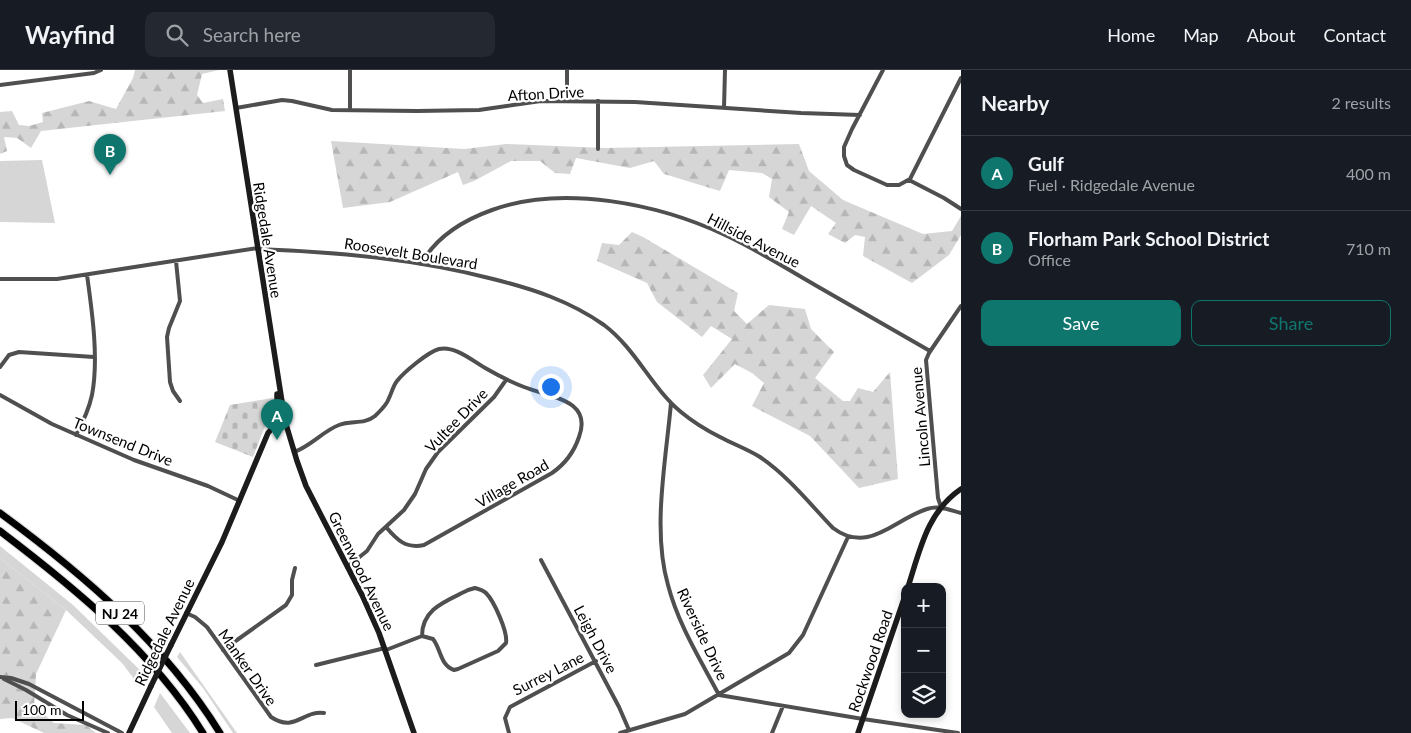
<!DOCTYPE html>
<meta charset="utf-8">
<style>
body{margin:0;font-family:Lato,sans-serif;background:#242831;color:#f1f3f6}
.controls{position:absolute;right:15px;bottom:15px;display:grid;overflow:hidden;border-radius:10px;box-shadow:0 2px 8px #0003}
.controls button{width:45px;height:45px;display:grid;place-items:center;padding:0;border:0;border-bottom:1px solid #363941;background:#171b24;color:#f1f3f6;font:25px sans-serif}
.scale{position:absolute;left:15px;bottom:12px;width:69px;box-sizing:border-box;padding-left:5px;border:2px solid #000;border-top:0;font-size:14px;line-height:18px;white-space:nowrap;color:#000;-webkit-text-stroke:4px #fff;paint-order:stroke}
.you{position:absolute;left:550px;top:316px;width:18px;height:18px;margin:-12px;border:4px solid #fff;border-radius:50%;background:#1a73e8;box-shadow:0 0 0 8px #1a73e833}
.badge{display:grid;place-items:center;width:32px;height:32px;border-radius:50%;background:#0f766e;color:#fff;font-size:16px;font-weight:700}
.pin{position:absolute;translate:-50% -41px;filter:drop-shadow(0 1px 2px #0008)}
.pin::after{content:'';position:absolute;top:26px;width:18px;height:15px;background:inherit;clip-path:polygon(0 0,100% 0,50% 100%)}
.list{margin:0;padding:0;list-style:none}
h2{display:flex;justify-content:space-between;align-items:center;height:65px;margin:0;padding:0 20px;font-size:21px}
h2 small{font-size:16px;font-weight:400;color:#9ea1a6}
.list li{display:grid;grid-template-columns:32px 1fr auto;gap:15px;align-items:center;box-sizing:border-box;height:75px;padding:0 20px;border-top:1px solid #363941}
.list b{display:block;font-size:19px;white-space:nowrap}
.list p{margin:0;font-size:16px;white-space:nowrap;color:#9ea1a6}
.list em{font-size:16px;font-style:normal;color:#9ea1a6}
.actions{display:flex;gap:10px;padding:15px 20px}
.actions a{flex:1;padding:11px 0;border:1px solid #0f766e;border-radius:10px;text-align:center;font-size:18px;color:#0f766e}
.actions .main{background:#0f766e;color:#fff}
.icon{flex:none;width:28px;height:28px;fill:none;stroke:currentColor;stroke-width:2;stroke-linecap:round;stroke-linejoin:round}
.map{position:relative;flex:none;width:961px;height:663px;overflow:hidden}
header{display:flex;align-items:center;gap:30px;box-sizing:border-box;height:70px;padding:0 25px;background:#171b24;border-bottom:1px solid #363941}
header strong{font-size:24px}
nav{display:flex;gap:28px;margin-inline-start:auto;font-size:18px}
.search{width:350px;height:45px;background:#242831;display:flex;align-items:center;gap:12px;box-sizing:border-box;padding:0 18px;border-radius:10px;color:#9ea1a6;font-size:19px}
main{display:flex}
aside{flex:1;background:#171b24}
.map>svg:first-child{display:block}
.green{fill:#d6d6d6}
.forest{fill:url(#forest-firs)}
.cemetery{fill:url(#cemetery-stones)}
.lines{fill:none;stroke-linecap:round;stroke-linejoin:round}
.highway-casing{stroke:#dbdbdb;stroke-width:9}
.street{stroke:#4f4f4f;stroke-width:4}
.secondary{stroke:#1c1c1c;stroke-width:5.5}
.highway{stroke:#000;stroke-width:7}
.secondary-bridge{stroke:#1c1c1c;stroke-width:5.5}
.labels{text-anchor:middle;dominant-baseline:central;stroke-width:4.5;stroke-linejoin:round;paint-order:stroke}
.shield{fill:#fff;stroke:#4c4c4c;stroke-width:1}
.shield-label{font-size:14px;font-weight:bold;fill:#000}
.street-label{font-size:15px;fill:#000;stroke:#fff}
</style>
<header>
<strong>Wayfind</strong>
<div class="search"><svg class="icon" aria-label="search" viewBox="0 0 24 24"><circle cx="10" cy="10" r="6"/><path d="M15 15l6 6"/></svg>Search here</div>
<nav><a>Home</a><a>Map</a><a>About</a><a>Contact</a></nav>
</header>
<main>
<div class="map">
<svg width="961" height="663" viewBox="0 0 961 663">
<defs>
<pattern id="forest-firs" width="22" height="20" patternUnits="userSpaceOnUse" patternTransform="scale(1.25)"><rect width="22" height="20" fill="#d6d6d6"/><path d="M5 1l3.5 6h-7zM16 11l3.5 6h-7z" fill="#b6b6b6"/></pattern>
<pattern id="cemetery-stones" width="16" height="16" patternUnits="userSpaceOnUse" patternTransform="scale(1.25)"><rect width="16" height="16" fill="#d6d6d6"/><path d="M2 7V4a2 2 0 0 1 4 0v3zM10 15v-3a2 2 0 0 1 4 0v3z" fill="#b6b6b6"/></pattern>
</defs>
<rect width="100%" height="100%" fill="#fff"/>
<path class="green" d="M42,90L55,153L0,152V91Z
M0,476L73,535L145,605L140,617L122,593L66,540L0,488Z
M180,582L237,663H233L203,618L177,587Z
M160,623L190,663H172L154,637Z"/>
<path class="forest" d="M135,0H219L202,4L197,25L203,33L223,29L225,41L41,61L31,78L17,68L4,67L7,81L0,84V42L12,41L19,55L29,56L43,52L42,43L89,31L116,39L133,8Z
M331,71L464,79L506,74L605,78L799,74L809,101L843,130L923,164L952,161L961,146V165L949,185L912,213L863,186L865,167L855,165L845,173L828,164L836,153L811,136L794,165L782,159L789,142L769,127L772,109L762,103L729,100L720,121L664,104L654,91L630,98L576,88L570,104L555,103L540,91H511L474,111L463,115L458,102L390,132L343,138Z
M632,162L643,167L738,223L734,241L747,254L769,235L805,239L811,259L834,282L815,308L843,331H850L858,318L873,322L890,302L898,409L859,418L810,366L752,336L764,313L752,303L735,294L711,318L703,305L732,269L711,256L702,267L657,232L647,213L597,191L602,173L619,175Z
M0,488L66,540L36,604L34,636L54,653L86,655L96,663H44L12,648L0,649Z"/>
<path class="cemetery" d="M273,328L274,333L253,387L215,372L230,335Z"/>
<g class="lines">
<defs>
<path id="highway" d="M0,443C83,504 165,574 220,663
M0,461C75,518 153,582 203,663"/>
</defs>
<use href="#highway" class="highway-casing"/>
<path class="street" d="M883,0L852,59L844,77V86L847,95L854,100L887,115H899L910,109L961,8
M0,15L94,3L101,0
M567,31V0
M598,31V79
M236,38L282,30L292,31L332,40L417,41L479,40L541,31L635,32L801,43L860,45
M724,38L725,0
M350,40V0
M909,110L944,128L961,139
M257,179C337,182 416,189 493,209C533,219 570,231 604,255C636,279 651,317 681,342C693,352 706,360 720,367C733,374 747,379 760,387C788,406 810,434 833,458C869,485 894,449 927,439C939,435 949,440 961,443
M176,191L180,231L169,258L167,267L170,312L173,321L180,331
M421,194C436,167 464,150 492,140C563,114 659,134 725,165C756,179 785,198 815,215C853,237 892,259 930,281
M0,209H57L257,178
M0,297L9,285L19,282L94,287
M0,325L52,354L134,390L208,416L240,431
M671,333C666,390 652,460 668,515C678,554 700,589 719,625L863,649L958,663
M76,365C83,352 89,339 92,325C99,289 92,241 87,205
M294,382C311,376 323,361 339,355C351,350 364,355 375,346C380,341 387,335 389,328C392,322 393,316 397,311C404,302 428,282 439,279C455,275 474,292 487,299C499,306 511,312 524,317C549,327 593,329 579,367C574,382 565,394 552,403L424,475C406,479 397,470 386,457
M941,437L938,428L926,290L929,283L961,236
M541,490L619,637L629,660
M347,497L367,481L378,464L404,440L415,424L426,399L438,382L494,327L506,310
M475,518C479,519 483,520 486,523C494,531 508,562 506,573L498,581L458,599L454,600C440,595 441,579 433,569L422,566C422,538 447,531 468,520Z
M186,543L195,547L207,557L271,647C295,663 303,640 324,643
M223,580L286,535L292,525V510L295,498
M386,580L422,566
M316,595L385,578
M0,607L11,608L29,614L122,663
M4,609L26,620L67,645L108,663
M509,663L505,648L510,637L596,591
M620,663L685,644L789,583L803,565L848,467
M772,663L783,636"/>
<path class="secondary" d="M230,0L285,351L297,391L306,416L362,525L379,563L414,663
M273,349L277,333V324
M908,517C920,480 927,442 961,419
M171,575L222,472L268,363L275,355L285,351
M129,663L151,616
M858,663L905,526"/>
<use href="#highway" class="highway"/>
<path class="secondary-bridge" d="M151,616L171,575"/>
</g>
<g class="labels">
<rect class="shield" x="96" y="531.5" width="48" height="23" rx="4"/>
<g class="shield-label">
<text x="120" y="543">NJ 24</text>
</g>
<g class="street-label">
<text transform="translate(546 23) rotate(-3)">Afton Drive</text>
<text transform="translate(268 170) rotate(81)">Ridgedale Avenue</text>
<text transform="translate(754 170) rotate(27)">Hillside Avenue</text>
<text transform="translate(411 183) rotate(9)">Roosevelt Boulevard</text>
<text transform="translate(920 347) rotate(-95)">Lincoln Avenue</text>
<text transform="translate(456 350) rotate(-46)">Vultee Drive</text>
<text transform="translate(123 371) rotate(22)">Townsend Drive</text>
<text transform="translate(512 413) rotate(-30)">Village Road</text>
<text transform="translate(362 501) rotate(64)">Greenwood Avenue</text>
<text transform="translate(164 562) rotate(-64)">Ridgedale Avenue</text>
<text transform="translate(703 564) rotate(65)">Riverside Drive</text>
<text transform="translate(596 569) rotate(62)">Leigh Drive</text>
<text transform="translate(870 591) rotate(-71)">Rockwood Road</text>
<text transform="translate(248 597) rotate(55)">Manker Drive</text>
<text transform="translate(548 603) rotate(-27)">Surrey Lane</text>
</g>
</g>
</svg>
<div class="controls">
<button>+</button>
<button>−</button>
<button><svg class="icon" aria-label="layers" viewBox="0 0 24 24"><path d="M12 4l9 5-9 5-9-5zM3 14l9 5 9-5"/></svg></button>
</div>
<div class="scale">100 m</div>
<div class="you"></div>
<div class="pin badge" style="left:277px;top:370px">A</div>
<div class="pin badge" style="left:110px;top:105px">B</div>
</div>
<aside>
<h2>Nearby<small>2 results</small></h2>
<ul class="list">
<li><span class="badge">A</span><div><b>Gulf</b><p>Fuel · Ridgedale Avenue</p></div><em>400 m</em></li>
<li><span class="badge">B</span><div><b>Florham Park School District</b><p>Office</p></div><em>710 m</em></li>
</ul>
<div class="actions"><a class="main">Save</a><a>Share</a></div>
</aside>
</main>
